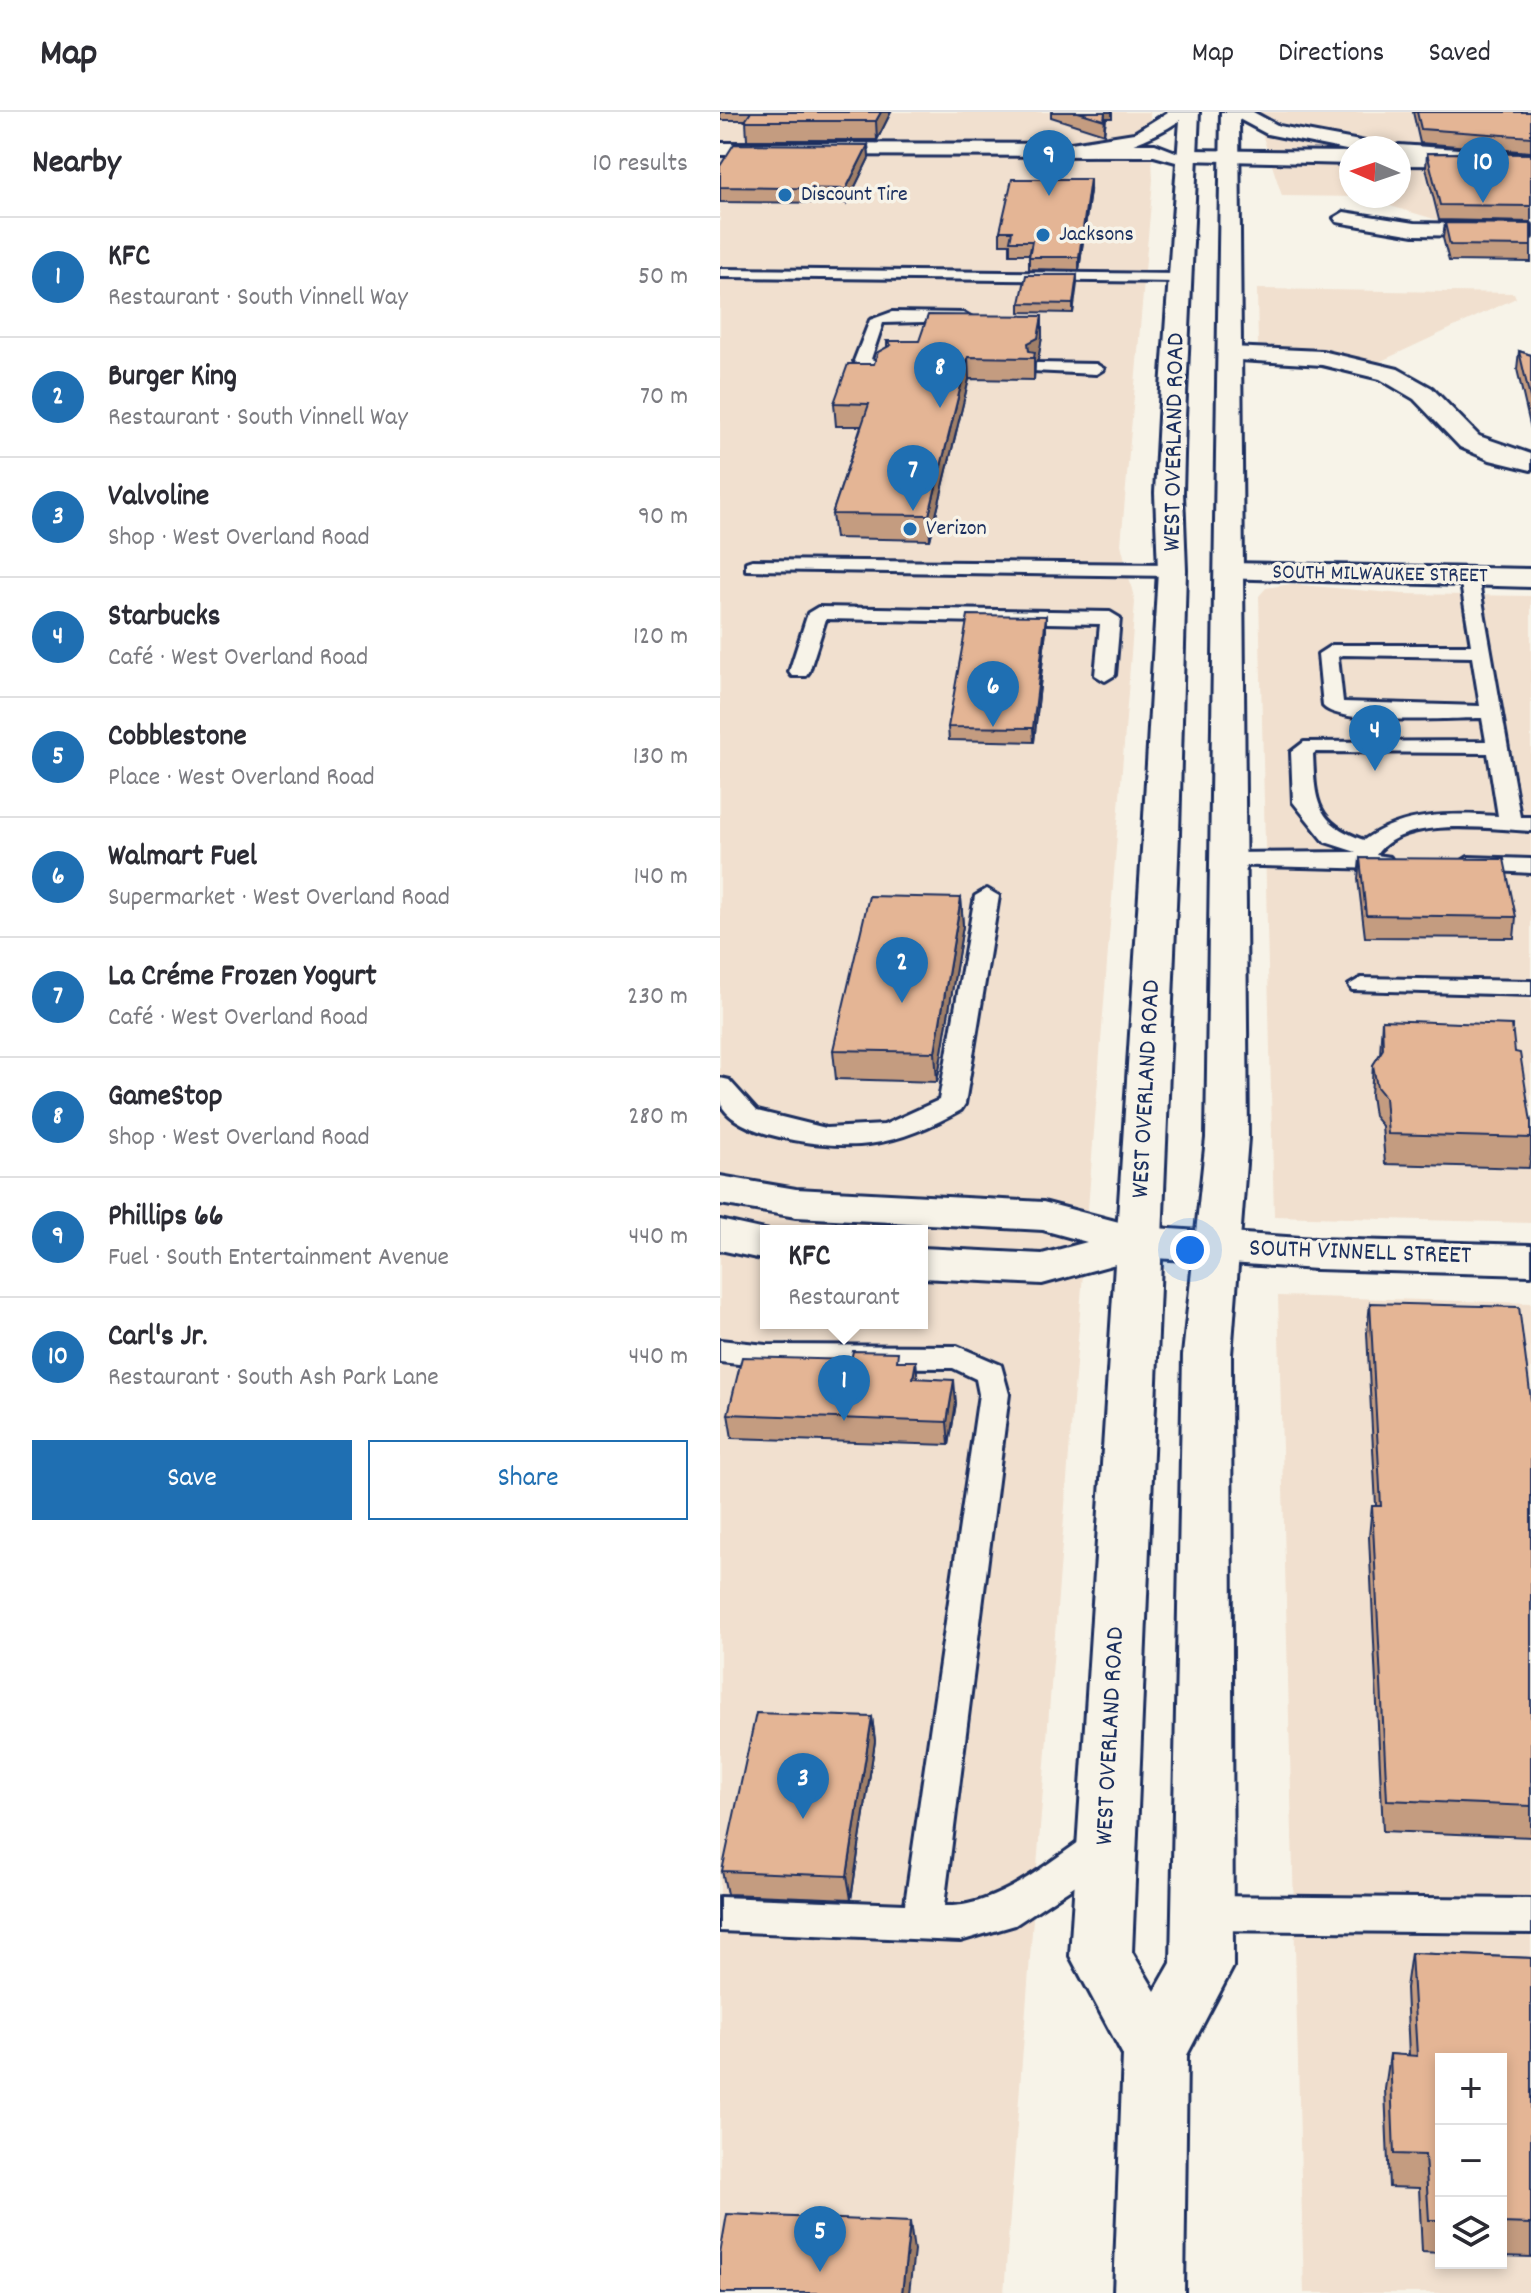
<!DOCTYPE html>
<meta charset="utf-8">
<style>
body{margin:0;font-family:Dekko,sans-serif;background:#f7f7f7;color:#2b2b33}
.controls{position:absolute;right:24px;bottom:24px;display:grid;overflow:hidden;border-radius:0px;box-shadow:0 4px 12px #0003}
.controls button{width:72px;height:72px;display:grid;place-items:center;padding:0;border:0;border-bottom:2px solid #e1e1e2;background:#fff;color:#2b2b33;font:40px sans-serif}
.compass{position:absolute;left:619px;top:24px;width:72px;height:72px;border-radius:50%;background:#fff;box-shadow:0 4px 12px #0003;rotate:272deg}
.you{position:absolute;left:470px;top:1138px;width:28px;height:28px;margin:-20px;border:6px solid #fff;border-radius:50%;background:#1a73e8;box-shadow:0 0 0 12px #1a73e833}
.badge{display:grid;place-items:center;width:52px;height:52px;border-radius:50%;background:#1f6fb2;color:#fff;font-size:26px;font-weight:700}
.pin{position:absolute;translate:-50% -66px;filter:drop-shadow(0 2px 4px #0008)}
.pin::after{content:'';position:absolute;top:42px;width:28px;height:24px;background:inherit;clip-path:polygon(0 0,100% 0,50% 100%)}
.popup{position:absolute;left:40px;top:1113px;width:168px;height:104px;box-sizing:border-box;display:grid;place-content:center;border-radius:0px;background:#fff;filter:drop-shadow(0 2px 6px #0005);font-size:26px;white-space:nowrap;color:#7c7c81}
.popup b{font-size:30px;color:#2b2b33}
.popup::after{content:'';position:absolute;left:50%;top:100%;margin-left:-16px;border:16px solid transparent;border-top-color:#fff}
.list{margin:0;padding:0;list-style:none}
h2{display:flex;justify-content:space-between;align-items:center;height:104px;margin:0;padding:0 32px;font-size:34px}
h2 small{font-size:26px;font-weight:400;color:#7c7c81}
.list li{display:grid;grid-template-columns:52px 1fr auto;gap:24px;align-items:center;box-sizing:border-box;height:120px;padding:0 32px;border-top:2px solid #e1e1e2}
.list b{display:block;font-size:30px;white-space:nowrap}
.list p{margin:0;font-size:26px;white-space:nowrap;color:#7c7c81}
.list em{font-size:26px;font-style:normal;color:#7c7c81}
.actions{display:flex;gap:16px;padding:24px 32px}
.actions a{flex:1;padding:18px 0;border:2px solid #1f6fb2;border-radius:0px;text-align:center;font-size:28px;color:#1f6fb2}
.actions .main{background:#1f6fb2;color:#fff}
.icon{flex:none;width:44px;height:44px;fill:none;stroke:currentColor;stroke-width:2;stroke-linecap:round;stroke-linejoin:round}
.map{position:relative;flex:none;width:811px;height:2181px;overflow:hidden}
header{display:flex;align-items:center;gap:48px;box-sizing:border-box;height:112px;padding:0 40px;background:#fff;border-bottom:2px solid #e1e1e2}
header strong{font-size:38px}
nav{display:flex;gap:44px;margin-inline-start:auto;font-size:28px}
main{display:flex}
aside{flex:1;background:#fff}
.map>svg:first-child{display:block}
.built{fill:#f1e0cf;fill-rule:evenodd}
.lines{fill:none;stroke-linecap:round;stroke-linejoin:round}
.lane-casing{stroke:#1b2f5e;stroke-width:6}
.street-casing{stroke:#1b2f5e;stroke-width:6}
.secondary-casing{stroke:#1b2f5e;stroke-width:6}
.primary-casing{stroke:#1b2f5e;stroke-width:6}
.lane{fill:#f7f3e8;fill-rule:evenodd}
.street{fill:#f7f3e8;fill-rule:evenodd}
.secondary{fill:#f7f3e8;fill-rule:evenodd}
.primary{fill:#f7f3e8;fill-rule:evenodd}
.wall{fill:#c49c80;stroke:#1b2f5e;stroke-width:2}
.shaded-wall{fill:#a07f68;stroke:#1b2f5e;stroke-width:2}
.building{fill:#e4b595;stroke:#1b2f5e;stroke-width:2}
.poi-dot{fill:#1f6fb2;stroke:#f7f3e8;stroke-width:3}
.labels{text-anchor:middle;dominant-baseline:central;stroke-width:7;stroke-linejoin:round;paint-order:stroke}
.far-poi-label{font-size:22px;fill:#1b2f5e;stroke:#f7f3e8;text-anchor:start}
.far-street-label{font-size:22px;fill:#1b2f5e;stroke:#f7f3e8}
.street-label{font-size:26px;fill:#1b2f5e;stroke:#f7f3e8}
</style>
<header>
<strong>Map</strong>
<nav><a>Map</a><a>Directions</a><a>Saved</a></nav>
</header>
<main>
<aside>
<h2>Nearby<small>10 results</small></h2>
<ul class="list">
<li><span class="badge">1</span><div><b>KFC</b><p>Restaurant · South Vinnell Way</p></div><em>50 m</em></li>
<li><span class="badge">2</span><div><b>Burger King</b><p>Restaurant · South Vinnell Way</p></div><em>70 m</em></li>
<li><span class="badge">3</span><div><b>Valvoline</b><p>Shop · West Overland Road</p></div><em>90 m</em></li>
<li><span class="badge">4</span><div><b>Starbucks</b><p>Café · West Overland Road</p></div><em>120 m</em></li>
<li><span class="badge">5</span><div><b>Cobblestone</b><p>Place · West Overland Road</p></div><em>130 m</em></li>
<li><span class="badge">6</span><div><b>Walmart Fuel</b><p>Supermarket · West Overland Road</p></div><em>140 m</em></li>
<li><span class="badge">7</span><div><b>La Créme Frozen Yogurt</b><p>Café · West Overland Road</p></div><em>230 m</em></li>
<li><span class="badge">8</span><div><b>GameStop</b><p>Shop · West Overland Road</p></div><em>280 m</em></li>
<li><span class="badge">9</span><div><b>Phillips 66</b><p>Fuel · South Entertainment Avenue</p></div><em>440 m</em></li>
<li><span class="badge">10</span><div><b>Carl's Jr.</b><p>Restaurant · South Ash Park Lane</p></div><em>440 m</em></li>
</ul>
<div class="actions"><a class="main">Save</a><a>Share</a></div>
</aside>
<div class="map">
<svg width="811" height="2181" viewBox="0 0 811 2181">
<rect width="100%" height="100%" fill="#f7f3e8"/>
<filter id="ink" filterUnits="userSpaceOnUse"><feTurbulence type="fractalNoise" baseFrequency=".0125" numOctaves="2"/><feDisplacementMap in="SourceGraphic" scale="16" xChannelSelector="R" yChannelSelector="G"/><feConvolveMatrix kernelMatrix="1 2 1 2 8 2 1 2 1" color-interpolation-filters="sRGB"/></filter>
<g filter="url(#ink)">
<path class="built" d="M0,0H430L433,68L401,432L415,490L284,2181H0ZM46,1119H202V1211H46Z
M535,0H811V110L721,109L640,85L562,84ZM631,36H679V84H631Z
M537,177L794,181L796,186L657,251L607,240L538,234Z
M570,472L683,482L811,484V1111L554,1104L539,484L546,476Z
M558,1184L811,1191V2181H584ZM721,1947H781V2151H721Z"/>
<g class="lines">
<defs>
<path id="lane" d="M0,157L460,162L467,166L460,170L0,165Z
M172,200L244,201L251,205L244,209L163,211L151,247L170,254L162,259L137,252L134,249L150,208Z
M317,251L376,252L384,257L376,262L312,259V253Z
M32,448L452,452L461,458L452,464L26,458V450Z
M749,459L758,465L800,705H811V719C769,717 683,703 656,743L670,745L673,750L662,757L501,753L498,748L501,743L509,741L636,740L605,730L573,690L571,640L584,630L766,629L762,606C732,606 620,614 603,594L598,542L612,533H751L740,465ZM622,543L752,545L760,594L623,590L618,545ZM596,640L768,641L778,704C731,701 683,700 644,728C595,711 595,688 593,642Z
M98,495L390,500L400,506L395,563L385,569L375,563L380,512L106,507L89,560L86,564H72L69,560L88,501Z
M748,745L811,747V761L740,757L737,752Z
M267,777L279,784L245,992L241,998C212,1014 182,1028 149,1032C114,1037 24,1027 3,996C0,988 0,976 0,966L9,968L37,999L106,1016L164,1013L219,988L255,784Z
M641,866L811,869V883L632,878L629,873Z
M0,1228L46,1233L237,1234L281,1253L289,1282L224,1794C278,1796 328,1750 372,1721L385,1717L398,1721L404,1733L398,1745L295,1813L240,1829L0,1819V1785L185,1792L259,1282L256,1267L233,1256L46,1255L0,1250Z
M482,1784L811,1787V1821L482,1818L468,1813L463,1801L468,1789Z"/>
<path id="street" d="M0,31L435,32L466,44L456,50L434,44L0,43Z
M624,100L694,111L811,113V125L694,123L617,110L614,106Z
M510,235L602,239L678,257L712,276L759,324L811,342V358L770,348L740,335L694,287L660,267L602,253L502,247L498,242Z
M421,1115L596,1127L811,1133V1163L596,1157L421,1145L405,1140L399,1130L405,1120Z"/>
<path id="secondary" d="M469,38L631,40V52L462,48L459,44Z
M679,41L811,42V54L679,53Z
M509,451L811,457V475L499,466L495,460L499,454Z
M0,1064L76,1077L323,1090L437,1120L443,1130L436,1141L322,1172L202,1166V1136L322,1142L367,1130L323,1118L76,1105L0,1092Z
M0,1108L49,1119H46V1148L0,1138Z"/>
<path id="primary" d="M448,0H479L465,305L463,381L466,458L459,722L412,1840L435,1879L451,1851L463,1243L486,1026L501,0H533L559,14L645,30L654,36H631V39L547,22L519,7L528,1026L511,1243L513,1855L467,1943L464,2181H394L403,1943L350,1844L423,722L438,458L435,381L439,305L460,8C440,24 362,58 342,37L351,31L414,21Z
M679,33L768,39L778,45L768,51L679,45V36H672Z"/>
</defs>
<use href="#lane" class="lane-casing"/>
<use href="#street" class="street-casing"/>
<use href="#secondary" class="secondary-casing"/>
<use href="#primary" class="primary-casing"/>
<use href="#lane" class="lane"/>
<use href="#street" class="street"/>
<use href="#secondary" class="secondary"/>
<use href="#primary" class="primary"/>
</g>
<path class="wall" d="M0,0H171L157,28H27L26,8H0Z
M331,0H392V6H386L384,22L331,5Z
M693,0H811V40L700,31Z
M148,33L149,46L127,91L0,90V54Z
M707,41L811,42V110L719,108L706,56Z
M370,79L359,158L309,157V142H290V132H280V119Z
M725,111L811,112V150L729,149L723,126Z
M357,163L353,201L300,200V191Z
M322,225L318,248L315,250L314,268L249,267L210,428L115,426L112,402L141,314H116L114,291L154,252L167,235V229H199Z
M799,239L811,243V317L797,257Z
M326,504V517L314,630L229,628L228,615Z
M640,746L796,805L794,826L645,825L638,767Z
M241,786L243,814L217,970L116,967L113,938Z
M662,908L795,940L811,1010V1043L809,1056L665,1052L662,1014L654,1004L651,983L653,953L660,943Z
M650,1191L811,1288V1725L663,1719L649,1425L652,1394H656L647,1221Z
M179,1249H196L197,1266L236,1291L229,1333L12,1326L8,1302Z
M152,1605L155,1629L131,1787L7,1782L2,1759Z
M691,1841L811,1846V2145L781,2144V1947H721V2141L702,2140L699,2076L669,2075L665,1977L670,1942L689,1944L686,1876Z"/>
<path class="shaded-wall" d="M161,0H171L157,28L156,9Z
M385,0H392V6H386L384,22Z
M148,33L149,46L127,91L126,77Z
M370,67V79L359,158V145Z
M357,163V172L353,201V192Z
M322,204V225L318,248L315,250L314,268V246H309L308,231Z
M248,245L249,267L210,428L209,403Z
M326,504V517L314,630L313,616Z
M241,786L243,814L217,970L215,940Z
M196,1249L198,1272L193,1266Z
M234,1268L236,1291L229,1333L227,1310Z
M152,1605L155,1629L131,1787L127,1764Z
M190,2110L194,2139L189,2181H182Z"/>
<path class="building" d="M31,0H161L156,9H25Z
M358,0H385L384,8Z
M697,0H811V25L701,17Z
M14,32L148,33L126,77L0,75V54Z
M707,41L811,42V94L720,93Z
M292,67H370L359,145H309L312,129H290L292,119H280Z
M725,111L811,112V134L730,133Z
M306,163H357L353,192L300,191Z
M208,203L322,204L318,226L308,231L309,239L315,240L314,246L248,245L209,403L112,402L149,292L114,291L128,252H154L158,240L171,233L167,229H199Z
M799,239L811,243V290Z
M248,503L326,504L313,616L228,615Z
M640,746L784,747L796,805L646,803Z
M149,784L241,786L215,940L113,938Z
M662,908L792,913L795,940L800,941L811,1010V1026L668,1022L665,985L657,975L653,953L663,937Z
M650,1191L799,1195L811,1288V1694L667,1688L652,1394H661Z
M133,1239L178,1240L177,1249H196L193,1266L234,1268L227,1310L8,1302L22,1245L131,1248Z
M36,1601L152,1605L127,1764L2,1759Z
M691,1841L811,1846V2112L781,2111V1947H721V2108H709L705,2043L674,2042L670,1942L697,1944Z
M7,2102L190,2110L182,2181H0V2142Z"/>
</g>
<g class="poi-dot">
<circle cx="65" cy="83" r="8"/>
<circle cx="323" cy="123" r="8"/>
<circle cx="190" cy="417" r="8"/>
</g>
<g class="labels">
<g class="far-poi-label">
<text x="81" y="83">Discount Tire</text>
<text x="339" y="123">Jacksons</text>
<text x="206" y="417">Verizon</text>
</g>
<g class="far-street-label">
<text transform="translate(660 463) rotate(1)">SOUTH MILWAUKEE STREET</text>
</g>
<g class="street-label">
<text transform="translate(455 330) rotate(-89)">WEST OVERLAND ROAD</text>
<text transform="translate(427 977) rotate(-87)">WEST OVERLAND ROAD</text>
<text transform="translate(640 1141) rotate(2)">SOUTH VINNELL STREET</text>
<text transform="translate(391 1624) rotate(-87)">WEST OVERLAND ROAD</text>
</g>
</g>
</svg>
<div class="controls">
<button>+</button>
<button>−</button>
<button><svg class="icon" aria-label="layers" viewBox="0 0 24 24"><path d="M12 4l9 5-9 5-9-5zM3 14l9 5 9-5"/></svg></button>
</div>
<svg class="compass" viewBox="-18 -18 36 36"><path d="M0-13l5 13h-10z" fill="#e53935"/><path d="M0 13l5-13h-10z" fill="#7c7c81"/></svg>
<div class="you"></div>
<div class="pin badge" style="left:124px;top:1309px">1</div>
<div class="popup"><b>KFC</b>Restaurant</div>
<div class="pin badge" style="left:182px;top:891px">2</div>
<div class="pin badge" style="left:83px;top:1707px">3</div>
<div class="pin badge" style="left:655px;top:659px">4</div>
<div class="pin badge" style="left:100px;top:2160px">5</div>
<div class="pin badge" style="left:273px;top:615px">6</div>
<div class="pin badge" style="left:193px;top:399px">7</div>
<div class="pin badge" style="left:220px;top:296px">8</div>
<div class="pin badge" style="left:329px;top:84px">9</div>
<div class="pin badge" style="left:763px;top:91px">10</div>
</div>
</main>
